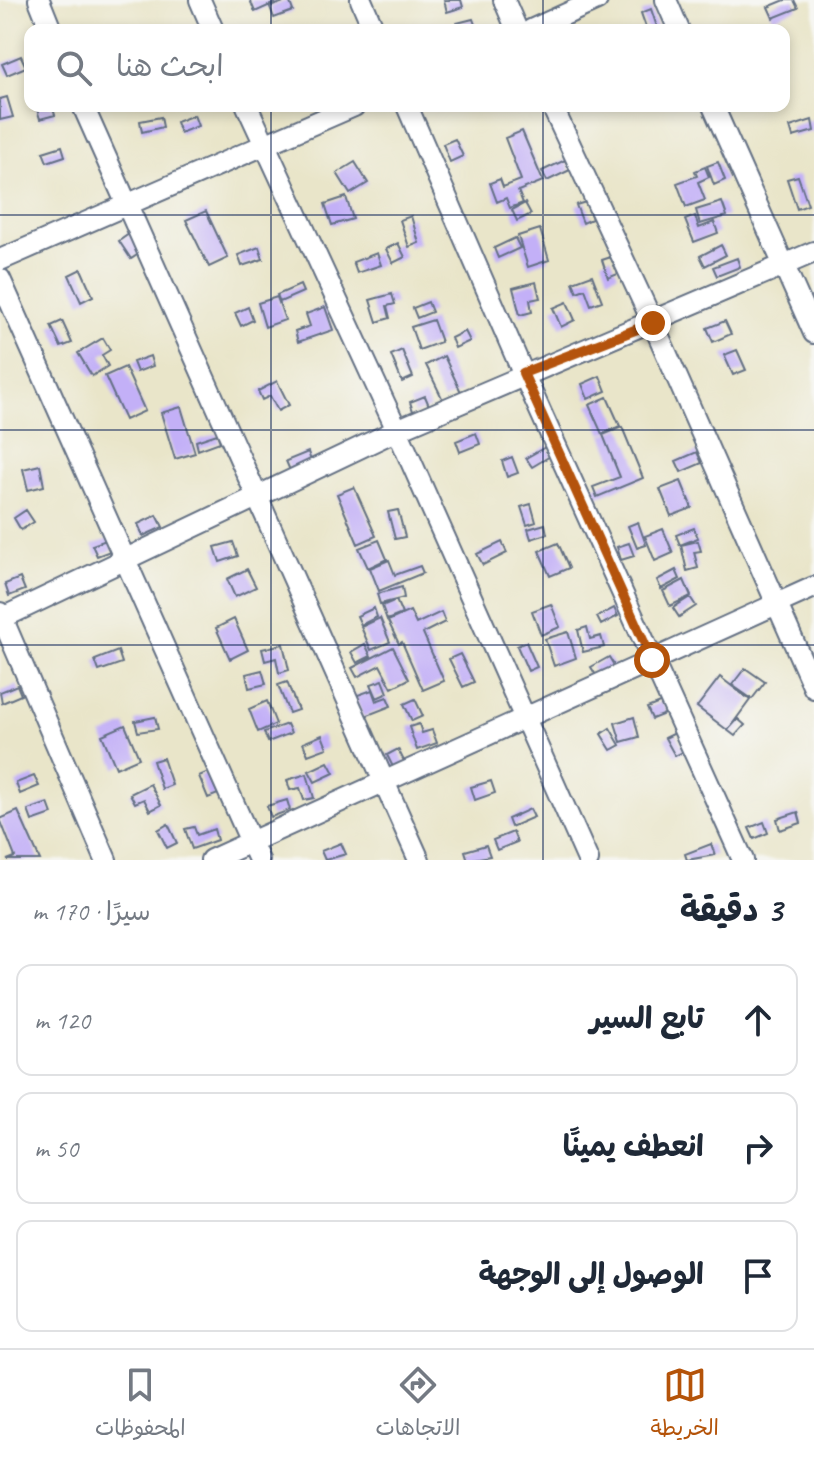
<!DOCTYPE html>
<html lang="ar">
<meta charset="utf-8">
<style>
body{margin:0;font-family:Caveat,"Playpen Sans Arabic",sans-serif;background:#f6f6f7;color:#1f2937;direction:rtl}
.stop{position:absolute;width:24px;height:24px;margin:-18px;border:6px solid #b45309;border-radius:50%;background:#fff}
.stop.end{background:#b45309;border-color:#fff;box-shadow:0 2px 8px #0008}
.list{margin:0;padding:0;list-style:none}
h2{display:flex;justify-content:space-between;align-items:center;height:104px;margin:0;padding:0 32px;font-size:34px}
h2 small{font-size:26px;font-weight:400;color:#747a83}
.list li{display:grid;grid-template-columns:52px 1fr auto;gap:24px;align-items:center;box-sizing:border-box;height:112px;margin:0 16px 16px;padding:0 16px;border:2px solid #e0e1e3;border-radius:16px}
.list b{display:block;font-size:30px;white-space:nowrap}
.list em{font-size:26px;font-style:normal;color:#747a83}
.icon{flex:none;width:44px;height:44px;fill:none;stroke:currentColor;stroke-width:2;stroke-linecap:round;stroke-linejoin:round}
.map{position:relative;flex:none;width:814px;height:860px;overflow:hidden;direction:ltr}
.search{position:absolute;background:#fff;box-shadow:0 4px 12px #0003;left:24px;right:24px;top:24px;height:88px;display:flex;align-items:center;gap:20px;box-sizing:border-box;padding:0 28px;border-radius:16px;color:#747a83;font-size:30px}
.sheet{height:488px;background:#fff}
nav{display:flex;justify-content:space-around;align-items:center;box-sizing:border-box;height:112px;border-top:2px solid #e0e1e3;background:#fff;font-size:22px;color:#747a83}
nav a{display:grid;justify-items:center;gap:4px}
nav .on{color:#b45309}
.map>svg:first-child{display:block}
.building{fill:#c3b0f7}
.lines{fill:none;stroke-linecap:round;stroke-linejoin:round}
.street-casing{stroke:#636f83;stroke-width:24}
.street{stroke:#fff;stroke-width:20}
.route{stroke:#b45309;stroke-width:10}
.grid{fill:none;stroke:#1b2f5e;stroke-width:2;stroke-opacity:0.55}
</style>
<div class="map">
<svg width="814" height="860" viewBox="0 0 814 860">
<rect width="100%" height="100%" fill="#f6f6f2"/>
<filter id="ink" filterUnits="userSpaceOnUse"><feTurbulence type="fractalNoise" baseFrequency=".0125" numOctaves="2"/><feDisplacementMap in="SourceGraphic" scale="16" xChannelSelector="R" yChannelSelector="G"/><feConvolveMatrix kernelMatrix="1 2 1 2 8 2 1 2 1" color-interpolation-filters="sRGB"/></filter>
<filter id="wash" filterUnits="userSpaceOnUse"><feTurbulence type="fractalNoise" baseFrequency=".006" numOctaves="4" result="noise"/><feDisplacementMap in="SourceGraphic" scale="32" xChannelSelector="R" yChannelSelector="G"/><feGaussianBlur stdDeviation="1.8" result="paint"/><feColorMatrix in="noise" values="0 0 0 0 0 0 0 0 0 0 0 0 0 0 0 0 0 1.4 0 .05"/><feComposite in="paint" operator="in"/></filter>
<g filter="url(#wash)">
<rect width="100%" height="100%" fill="#e9e5c9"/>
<g id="blocks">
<path class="building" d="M250,0H274L275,3L255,12Z
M289,0L293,11L274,18L270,7Z
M444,0H461L463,7L447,12Z
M785,0H794L798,8L773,18L768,7Z
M651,9L658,30H647L641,13Z
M473,19L477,30H459L457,23Z
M21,56L26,67L7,75L2,64Z
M7,97L13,117L0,120V99Z
M36,106H52L55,115L40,119Z
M194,115L198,126L180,133L176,122Z
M161,117L163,127L142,132L140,121Z
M812,120L814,131L793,137L790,127Z
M522,131L543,181L518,191L523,203L510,208L506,198L497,202L490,183L500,179L503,187L521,180L505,138Z
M455,139L463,156L450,162L443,144Z
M62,146L65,156L47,162L43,152Z
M565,160L570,170L547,181L542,171Z
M355,162L368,183L350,194L337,173Z
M718,162L725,180L714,185L707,166Z
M705,167L709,177L698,182L705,200L686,207L677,183L697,176L695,171Z
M798,176L808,205L797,209L787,179Z
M346,197L353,219L332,225L325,204Z
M586,202L592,219L583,223L576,205Z
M722,202L727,216L700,224L696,210Z
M525,203L531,214L517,221L512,210Z
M206,211L228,258L209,267L186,220Z
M411,216L419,243L409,247L400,220Z
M695,216L699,228L714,222L718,233L694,242L685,220Z
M136,229L149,247L131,259L119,241Z
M540,229L549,260L528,267L518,236Z
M515,238L520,248L498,258L494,248Z
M398,243L405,257L393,263L386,249Z
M721,245L726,255L705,266L700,256Z
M259,247L263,259L242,266L238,255Z
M377,253L381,265L357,273L353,262Z
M611,257L618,274L608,278L602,260Z
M737,258L740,267L717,276L713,267Z
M81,269L93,296L81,302L69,275Z
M592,275L602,301L591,305L585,289L577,292L573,282Z
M536,282L540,298L530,300L532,312L520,315L513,288Z
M300,285L303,292L280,302L277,295Z
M392,294L395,304L387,306L390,318L377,322L370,300Z
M277,297L285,320L265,327L258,303Z
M428,302L432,312L417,318L413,308Z
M567,302L575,320L561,327L553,308Z
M248,307L253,320L241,326L235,313Z
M325,307L333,330L298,342L295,331L310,326L306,314Z
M433,320L441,342L419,350L411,327Z
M62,321L72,343L61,347L51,326Z
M725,321L731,334L713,342L707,328Z
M465,331L470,341L455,348L451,338Z
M103,338L110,350L102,355L108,366L92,376L78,353Z
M402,350L413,377L402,382L391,355Z
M737,350L746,370L733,375L724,355Z
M150,356L153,366L137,372L133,362Z
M444,356L461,392L443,400L426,365Z
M125,367L145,411L125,420L105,376Z
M600,376L606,391L588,399L582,384Z
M277,381L289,405L278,411L270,396L262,400L258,391Z
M425,396L430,408L414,414L410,402Z
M607,397L620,426L602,434L589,405Z
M181,407L195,453L175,459L161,413Z
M622,427L643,478L597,497L593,487L620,477L603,435Z
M476,433L480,444L460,452L456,441Z
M217,434L220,442L198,450L196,441Z
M547,446L552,455L532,467L526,458Z
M308,452L312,464L291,473L286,461Z
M697,452L702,463L681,472L676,461Z
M512,457L518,473L507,477L502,461Z
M40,465L44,486L28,490L23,469Z
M681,481L692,508L671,516L660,489Z
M354,487L376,536L358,544L337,494Z
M531,504L536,522L527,525L521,507Z
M26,510L34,522L21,530L14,518Z
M398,510L405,537L395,539L388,512Z
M157,515L163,527L143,536L138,524Z
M638,522L646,545L637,548L628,526Z
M545,524L547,534L531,539L528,529Z
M694,528L698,538L680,545L676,535Z
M663,529L673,553L655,561L645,536Z
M109,539L113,550L97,556L92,545Z
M379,540L387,559L368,568L359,548Z
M698,541L701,551L694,552L698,568L687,571L681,545Z
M233,542L238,556L220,562L215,547Z
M502,542L507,553L483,565L477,554Z
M558,543L569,568L550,576L539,551Z
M629,543L634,556L621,560L617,547Z
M389,560L395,575L420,566L423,573L379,591L370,568Z
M247,569L256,587L235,597L227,579Z
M676,570L680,579L661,589L657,580Z
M20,578L25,590L9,596L5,584Z
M684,580L691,596L670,606L663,591Z
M402,587L404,598L380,604L377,594Z
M690,597L696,606L679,617L673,608Z
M396,600L402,614L387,620L382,606Z
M551,604L560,627L541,635L532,611Z
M374,608L377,617L361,625L357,616Z
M614,608L618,616L601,625L597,617Z
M410,611L416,624L441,612L445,622L423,633L444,681L423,690L402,642L399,644L388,621Z
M380,618L390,642L371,650L361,627Z
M234,619L248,650L230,659L216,628Z
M587,627L590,639L601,636L604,647L583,652L578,630Z
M568,632L576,658L554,666L545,639Z
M526,642L537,667L528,671L517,646Z
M283,644L289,670L279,673L276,658L265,661L262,649Z
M365,644L371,656L357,663L351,652Z
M393,647L409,679L392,688L380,665L357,677L352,668Z
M118,651L122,663L99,671L95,660Z
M460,654L474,682L463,687L449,659Z
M609,657L615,667L597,677L591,667Z
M745,668L765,682L752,699L732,685Z
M262,670L266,684L249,688L246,674Z
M720,677L750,700L728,730L738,719L745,725L735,736L697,707Z
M383,680L388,693L377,698L371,684Z
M287,682L298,710L289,713L278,685Z
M17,685L21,695L2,703L0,692Z
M372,690L376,701L387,697L391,706L363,717L355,696Z
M415,699L423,716L412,721L404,704Z
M267,701L276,724L258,732L249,709Z
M662,702L667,713L652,719L647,708Z
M155,717L158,729L138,732L135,721Z
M634,717L639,737L621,742L615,723Z
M287,724L291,733L268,742L264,732Z
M419,724L422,733L432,730L437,743L417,750L409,727Z
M125,725L139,758L116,768L102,735Z
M610,728L620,745L611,750L601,734Z
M675,733L685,751L675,756L665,738Z
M322,735L327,748L308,755L303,743Z
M398,749L406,765L395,771L387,755Z
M163,758L172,785L162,789L153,761Z
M328,762L334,773L315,782L309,771Z
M208,772L218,794L208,798L199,776Z
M307,774L314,798L304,800L300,788L290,790L287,780Z
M34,776L39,786L20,794L16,783Z
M491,781L495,793L475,800L471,787Z
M150,784L161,805L150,811L144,799L135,803L130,794Z
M287,800L290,810L271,817L267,806Z
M48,803L52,814L32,821L28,810Z
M530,809L534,817L511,827L508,819Z
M18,811L40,860H7L15,857L0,819Z
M798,812L801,823L780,830L777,819Z
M764,822L768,833L754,839L749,828Z
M168,824L177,843L167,848L158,830Z
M194,827L197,835L214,829L217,840L192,849L185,829Z
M513,832L517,842L497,850L493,840Z
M341,843L346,854L325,860L321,851Z
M711,844L715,855L687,860L685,854Z
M486,845L490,856L468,860L465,851Z"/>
</g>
</g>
<g filter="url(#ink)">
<use href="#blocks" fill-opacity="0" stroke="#636f83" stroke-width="2"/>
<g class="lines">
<defs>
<path id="street" d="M39,0L51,30
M200,0L213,30
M361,0L374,30
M504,0L517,30
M666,0L679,30
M531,30L597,0
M83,106L419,860
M247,106L397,430L588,860
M407,106L523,373L743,860
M552,106L653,323L814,688
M713,106L814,333
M0,260L354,106
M0,279L259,860
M0,613L106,860
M0,619L397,430L814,252
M211,860L814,587"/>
</defs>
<use href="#street" class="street-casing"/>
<use href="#street" class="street"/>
</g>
</g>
<g class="lines" filter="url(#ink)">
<path class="route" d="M652,660L523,373L653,323"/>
</g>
<path class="grid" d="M271,0V30M543,0V30M271,106V860M543,106V860M0,215H814M0,430H814M0,645H814"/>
</svg>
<div class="stop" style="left:652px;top:660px"></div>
<div class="stop end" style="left:653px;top:323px"></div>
<div class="search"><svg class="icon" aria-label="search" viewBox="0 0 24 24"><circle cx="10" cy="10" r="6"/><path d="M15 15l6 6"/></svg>ابحث هنا</div>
</div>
<section class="sheet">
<h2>3 دقيقة<small>سيرًا · 170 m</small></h2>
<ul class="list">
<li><svg class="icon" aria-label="ahead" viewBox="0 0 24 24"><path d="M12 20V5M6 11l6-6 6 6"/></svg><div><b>تابع السير</b></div><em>120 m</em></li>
<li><svg class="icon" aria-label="right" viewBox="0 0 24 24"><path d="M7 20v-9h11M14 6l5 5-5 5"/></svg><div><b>انعطف يمينًا</b></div><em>50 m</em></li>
<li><svg class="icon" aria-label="arrive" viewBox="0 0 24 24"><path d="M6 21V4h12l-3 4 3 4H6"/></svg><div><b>الوصول إلى الوجهة</b></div></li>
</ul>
</section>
<nav>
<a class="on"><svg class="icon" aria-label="map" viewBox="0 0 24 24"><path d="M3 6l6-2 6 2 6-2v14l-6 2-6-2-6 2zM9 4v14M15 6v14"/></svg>الخريطة</a>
<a><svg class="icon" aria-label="directions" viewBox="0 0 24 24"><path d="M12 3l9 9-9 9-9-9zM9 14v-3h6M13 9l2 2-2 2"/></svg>الاتجاهات</a>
<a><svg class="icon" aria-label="saved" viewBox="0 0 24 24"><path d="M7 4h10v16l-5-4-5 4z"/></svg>المحفوظات</a>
</nav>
